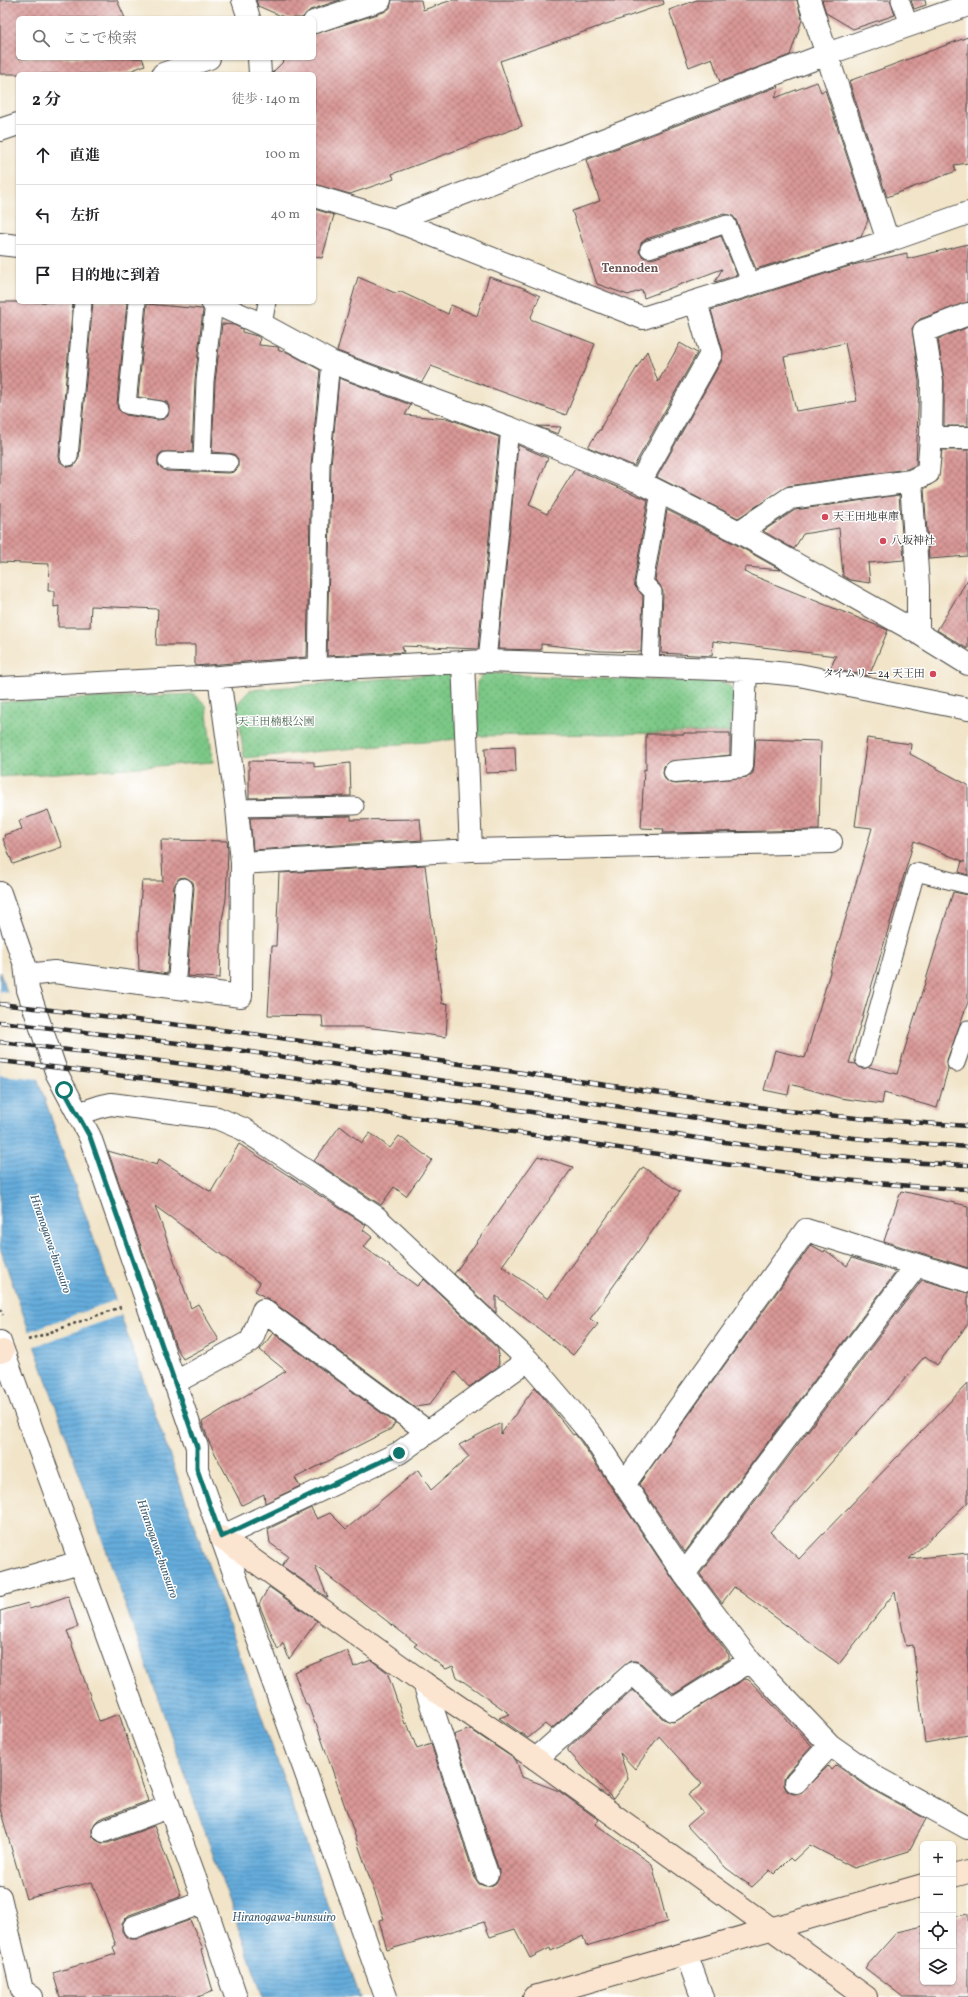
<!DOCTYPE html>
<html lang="ja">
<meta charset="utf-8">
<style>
body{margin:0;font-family:Vollkorn,"Noto Serif JP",serif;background:#f6f6f6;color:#202124}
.controls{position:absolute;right:12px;bottom:12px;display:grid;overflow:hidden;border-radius:6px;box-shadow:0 1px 3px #0004}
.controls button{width:36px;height:36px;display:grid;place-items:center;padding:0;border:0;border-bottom:1px solid #e0e0e0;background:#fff;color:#202124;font:20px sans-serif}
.stop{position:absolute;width:12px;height:12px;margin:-9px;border:3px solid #0f766e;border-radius:50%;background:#fff}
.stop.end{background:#0f766e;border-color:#fff;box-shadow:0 1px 4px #0008}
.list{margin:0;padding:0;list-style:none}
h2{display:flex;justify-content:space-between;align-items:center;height:52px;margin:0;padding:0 16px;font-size:17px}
h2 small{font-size:13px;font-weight:400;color:#757577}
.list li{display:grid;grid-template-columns:26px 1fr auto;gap:12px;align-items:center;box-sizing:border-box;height:60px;padding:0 16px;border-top:1px solid #e0e0e0}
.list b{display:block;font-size:15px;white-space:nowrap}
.list em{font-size:13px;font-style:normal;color:#757577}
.icon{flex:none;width:22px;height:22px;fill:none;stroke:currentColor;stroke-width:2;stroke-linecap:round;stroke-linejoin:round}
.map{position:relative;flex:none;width:968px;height:1997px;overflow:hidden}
.search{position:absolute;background:#fff;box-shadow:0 1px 3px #0004;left:16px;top:16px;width:300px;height:44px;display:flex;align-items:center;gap:10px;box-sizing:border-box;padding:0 14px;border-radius:6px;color:#757577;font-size:15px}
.panel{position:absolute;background:#fff;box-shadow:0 1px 3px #0004;left:16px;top:72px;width:300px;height:232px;border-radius:6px}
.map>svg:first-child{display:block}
.grass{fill:url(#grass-dots);stroke:#547a58}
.water{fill:url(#water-rules);stroke:#486c83}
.pier{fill:#f1e4c8}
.building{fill:url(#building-cross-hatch);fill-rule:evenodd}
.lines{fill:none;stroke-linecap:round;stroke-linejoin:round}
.lane-casing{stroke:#494743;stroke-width:19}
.street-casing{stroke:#494743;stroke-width:24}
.secondary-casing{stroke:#494743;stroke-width:24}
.path{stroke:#494743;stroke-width:2.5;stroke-dasharray:3 3;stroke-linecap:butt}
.lane{stroke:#fff;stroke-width:17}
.street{stroke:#fff;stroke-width:22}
.secondary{stroke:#fce5d0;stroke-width:22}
.rail-casing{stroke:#2b2b2b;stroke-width:4.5}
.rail{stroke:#fff;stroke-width:3;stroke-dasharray:9;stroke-linecap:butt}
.route{stroke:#0f766e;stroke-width:5}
.poi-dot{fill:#d1495b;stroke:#fff;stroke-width:1.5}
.labels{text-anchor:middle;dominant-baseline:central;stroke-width:3;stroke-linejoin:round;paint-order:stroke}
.poi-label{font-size:11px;fill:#2b2b2b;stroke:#fff;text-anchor:start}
.park-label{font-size:11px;fill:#47624b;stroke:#fff}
.neighbourhood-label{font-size:12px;font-weight:bold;fill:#685150;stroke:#fff}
.water-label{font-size:12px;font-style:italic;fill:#425f71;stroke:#fff}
</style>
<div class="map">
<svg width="968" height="1997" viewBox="0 0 968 1997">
<defs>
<pattern id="grass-dots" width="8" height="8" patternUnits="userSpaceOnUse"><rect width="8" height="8" fill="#7cc886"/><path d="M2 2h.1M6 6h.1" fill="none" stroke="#66a36e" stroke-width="1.8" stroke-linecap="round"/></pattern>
<pattern id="water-rules" width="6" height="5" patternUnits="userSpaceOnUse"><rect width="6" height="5" fill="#65acdb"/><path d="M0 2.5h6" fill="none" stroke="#538cb2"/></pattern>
<pattern id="building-cross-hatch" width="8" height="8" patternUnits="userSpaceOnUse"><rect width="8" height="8" fill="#d99896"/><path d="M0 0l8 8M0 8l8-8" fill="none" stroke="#b07c7b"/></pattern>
</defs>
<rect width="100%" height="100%" fill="#fff"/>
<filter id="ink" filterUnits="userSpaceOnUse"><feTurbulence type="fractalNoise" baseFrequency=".025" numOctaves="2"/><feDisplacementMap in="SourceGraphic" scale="8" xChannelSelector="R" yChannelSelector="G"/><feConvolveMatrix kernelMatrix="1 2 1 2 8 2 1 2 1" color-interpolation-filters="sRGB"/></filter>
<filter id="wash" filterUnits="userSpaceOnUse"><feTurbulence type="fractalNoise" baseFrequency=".012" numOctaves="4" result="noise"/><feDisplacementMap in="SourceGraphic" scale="16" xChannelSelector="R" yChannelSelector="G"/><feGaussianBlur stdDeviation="0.9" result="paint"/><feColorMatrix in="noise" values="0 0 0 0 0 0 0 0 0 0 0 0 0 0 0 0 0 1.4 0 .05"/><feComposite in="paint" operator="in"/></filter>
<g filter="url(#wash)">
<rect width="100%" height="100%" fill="#f1e4c8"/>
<path class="grass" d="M448,673L456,681L458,739L244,758L237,704L250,690Z
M485,673L576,678L724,682L735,690L730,732L478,736L477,682Z
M194,694L206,705L213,762L0,777V702Z"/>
<path class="water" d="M0,972L360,1997H263L0,1248Z"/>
<path class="pier" d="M0,991L9,992L39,1079L0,1075Z
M116,1300L121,1315L32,1347L27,1332Z"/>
<g id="blocks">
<path class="building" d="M0,0H117L125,18H18V58H142L145,65L123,74H0Z
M256,0H340L310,10L302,18H286L258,6Z
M392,0H421L423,10L452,0H663L664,4L500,61L522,126L392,174L394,179L350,194L314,184V74L272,73L287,58H314V34L384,12L390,8Z
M697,0H797L802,20L790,55L720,82L712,58L689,67L669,10Z
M822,0H890L895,15L853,29L826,13Z
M911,0H925L926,5L914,9Z
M968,37V163L954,165L956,171L887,197L849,81Z
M817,82L821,92L825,90L868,220L861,237L756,269L736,220L733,216L724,214L646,239L641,243L639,252L643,257L652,259L721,236L737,275L715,282L722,269L644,298L642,290L628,295L597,284L572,211L600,201L586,160L779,86L775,98Z
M314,209L334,215L322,258L314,257Z
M968,244V302L920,319L912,328L919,382L916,465L907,469L788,486L738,518L657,477L722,360L723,351L711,310L853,265L907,253V259ZM845,343L857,401L796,411L784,357Z
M358,277L395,293L401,292L448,314L451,305L477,316L489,277L524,288L540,296L530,319L595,344L566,415L431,366L422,382L337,351Z
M0,302H73L59,456L60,462L68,467L74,466L79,458L93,302H127L117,404L118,409L126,415L158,420L164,419L168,416L169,407L167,402L138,397L147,304L202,309L203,310L195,380L192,452H162L158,456V465L166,471L229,473L234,472L238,468V459L234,454L212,452L215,382L222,324L234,325L242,329V332L257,336L260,338L259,345L278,347L279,351L287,352L320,370L311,465L307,657L195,666V645H156L158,609L91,606L90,627H58L59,606L54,607V591H48L49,564L0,562Z
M968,327V426H944V381L938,339Z
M680,343L697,353L634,466L588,447L599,430H601L602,425L647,351L658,382Z
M339,378L411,405L405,415L449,419L499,437L478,649L402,646L404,652L327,656L331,466Z
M537,426L561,427L558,434Z
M518,445L548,458L529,505L547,514L575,469L648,500L634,582L635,586L643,596L641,652L600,651L541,644V650L498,649Z
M942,450H968V556L929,559L924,489L938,480Z
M899,495L904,560L868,563L870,583L850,580L843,576L839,528L803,534L794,549L763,531L795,510Z
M667,510L733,543L781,570L746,567L744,572L888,630L869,676L830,669L836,656L713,641L712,656L661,653L663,592L660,585L655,580Z
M968,579V649L937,630Z
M684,733H730V755L668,762L664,766L663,773L665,779L670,783L676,784L748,777L753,773L754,767L756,739L821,741L819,830L663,833L664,829L641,828L644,769L646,770V734H684Z
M867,738L911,744L910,754L968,785V875L959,872L962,861L965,862L914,841L849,1063L856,1064L862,1069L869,1067L897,1074L953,892L968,895V1002L947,1060L948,1069L937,1108L884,1093L882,1104L840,1098L790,1084L788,1095L764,1090L775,1050L805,1058L872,828L855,826Z
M515,747L516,772L486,773L485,748Z
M249,761L314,762V767L350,763L351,796L249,798Z
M48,810L62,847L13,864L3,839L5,838L4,835L22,829L19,821Z
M351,816V820L420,819L422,840L253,850L250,818Z
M161,840L227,841L228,851L226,899L222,920L220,978L187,976L194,888L193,882L185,877L179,878L174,886L167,974L139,970L138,933L142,881H163Z
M425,865L442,1004L448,1003L446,1037L364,1027H323L322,1016L268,1015L272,946H276L279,873Z
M340,1126L362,1143L370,1133L390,1148L399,1136L432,1160L406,1196L394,1187L381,1205L314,1161Z
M239,1144L366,1225L363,1230L372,1237L364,1247L417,1286L424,1279L498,1349L499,1366L469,1387L455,1372L429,1405L415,1407L270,1300L255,1291L260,1283L155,1206L191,1308L198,1304L219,1340L183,1359L176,1347L108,1151L157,1165L159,1159L211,1192Z
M538,1156L573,1167L502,1266L548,1299L643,1167L680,1192L590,1319L598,1324L573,1355L496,1296V1313L454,1274Z
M901,1191L968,1206V1268L884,1241Z
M811,1245L824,1252L825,1250L847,1266L852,1258L896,1272L685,1552L639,1484Z
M922,1280L968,1293V1324L937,1365L925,1356L770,1532L799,1559L968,1383V1502L909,1559L968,1553V1735L925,1743L913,1645L906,1646L895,1592L839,1664L734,1587L722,1603L700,1574Z
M273,1333L395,1423L391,1429L295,1478L300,1486L265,1503L264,1494L242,1505L209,1442L202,1422L286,1371L260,1350Z
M535,1387L573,1435L575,1434L581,1442L674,1581L729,1655V1659L674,1694L642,1664L636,1661H630L551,1729L545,1724L528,1738L499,1718L510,1714L457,1677L453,1666L446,1669L414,1646L417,1644L315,1566L328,1598L282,1566L288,1556L270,1543L268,1529L311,1508L317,1519L330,1513L346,1529L418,1470L431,1490L469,1457L459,1445L501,1423V1434Z
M269,1587L317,1621L289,1659L283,1643L278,1650L259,1604Z
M68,1596L78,1627L67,1631L99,1721L119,1714L148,1801L99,1819L95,1823L92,1829V1836L96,1840L102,1843H108L154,1826L181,1895H179L180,1897L129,1915L125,1919L122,1924V1931L126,1937L131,1939H138L190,1920L203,1949L201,1950L213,1991L198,1997H60L53,1973L116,1954L113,1947L116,1945L92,1882L26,1899L0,1809V1611L28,1603L30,1609Z
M347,1650L354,1667L371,1660L387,1672L405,1724L407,1723L417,1749L431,1744L475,1878L479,1884L485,1886H491L496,1883L499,1877V1870L454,1735L470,1729L516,1760L522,1777L559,1791L599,1820L595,1824L652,1864L667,1922L586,1946L583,1936L551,1951L550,1948L530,1958L515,1929L490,1937L484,1922L387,1950L379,1920L384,1919L316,1723L315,1724L308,1705H306L294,1672Z
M745,1679L749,1680L812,1746L787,1774L784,1779V1785L787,1791L793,1794H800L828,1766L831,1770L836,1765L871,1789L926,1819L909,1851L854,1868L810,1845L793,1861L790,1858L774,1874L770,1870L752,1887L726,1868L687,1826L703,1812L688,1795L702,1784L659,1736L635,1769L620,1753L628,1779L613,1799L568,1751V1748L633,1690L663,1719L673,1722Z
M968,1914V1997H903L865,1968L897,1932L923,1926V1982H953V1917Z"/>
</g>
</g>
<g filter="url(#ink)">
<use href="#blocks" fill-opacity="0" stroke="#494743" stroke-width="1"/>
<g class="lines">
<defs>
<path id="lane" d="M900,0L909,24
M649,249L727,224L751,284
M137,302L127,405L160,410
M263,325L267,302
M69,457L83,302
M167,461L229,463
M202,461L205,381L214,303
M487,661L510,428
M650,666L653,592L644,583L660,492
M317,669L321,465L331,362
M237,808L355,806
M176,989L184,887
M864,1059L916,872L968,885
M956,1063L968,1029"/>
<path id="street" d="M243,0L249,18
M809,0L888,241
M314,22L380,0
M259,58L260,74
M163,74L209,58
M0,130L18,124
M314,196L394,220L643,318L888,241L968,213
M394,220L827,54L968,5
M0,244L18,246
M212,302L263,325L331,362L510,428L640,482L739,532L918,633L968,664
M931,438H968
M911,481L918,586V633
M640,482L711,354L696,302
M739,532L790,498L911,481L928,473L931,438L932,381L924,331L968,314
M0,688L219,677L317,669L487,661L746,670L799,675L968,709
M675,772L742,766L746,670
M471,850L831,842
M242,863L471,850L463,662
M0,893L25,965L28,990L57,1074L78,1114
M27,975L54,972L241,996L242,863L237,808L219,677
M0,1342L204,1902L236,1997
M174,1383L251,1341L263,1310L428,1432
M625,1483L806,1230L968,1281
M221,1537L399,1453L528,1360
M684,1574L917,1265
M0,1585L80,1562
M424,1683L487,1874
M536,1759L633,1673L672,1710L750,1661
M796,1782L830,1745
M104,1831L169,1807
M0,1897L22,1990L32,1997
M134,1927L204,1902
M686,1953L702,1997
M386,1997L197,1469V1447L90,1137L78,1114L102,1106L111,1104L217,1118L243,1129L376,1217L528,1360L591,1434L684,1574L750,1661L830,1745L877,1778L968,1828"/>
<path id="secondary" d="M0,1352L3,1351
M221,1537L424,1683L536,1759L866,1997
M953,1876L968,1872
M534,1997L923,1885"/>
</defs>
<use href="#lane" class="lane-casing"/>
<use href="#street" class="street-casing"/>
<use href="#secondary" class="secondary-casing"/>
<path class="path" d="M0,1309L3,1315
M28,1340L121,1307"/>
<use href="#lane" class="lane"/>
<use href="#street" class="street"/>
<use href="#secondary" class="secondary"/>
<defs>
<path id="rail" d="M0,1004L239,1032L779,1110L866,1119L968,1126
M0,1022L237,1050L777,1130L864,1139L968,1147
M0,1042C169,1061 338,1083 506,1108C659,1132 813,1160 968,1165
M0,1061C198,1083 396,1115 593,1144C717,1163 843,1185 968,1189"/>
</defs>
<use href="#rail" class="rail-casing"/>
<use href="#rail" class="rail"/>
</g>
</g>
<g class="lines" filter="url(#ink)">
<path class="route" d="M64,1090L90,1137L197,1447V1469L221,1537L399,1453"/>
</g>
<g class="poi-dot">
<circle cx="825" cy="517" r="4"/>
<circle cx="883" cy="541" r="4"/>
<circle cx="933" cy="674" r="4"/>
</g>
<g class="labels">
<g class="poi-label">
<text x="833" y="517">天王田地車庫</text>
<text x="891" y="541">八坂神社</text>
<text x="925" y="674" text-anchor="end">タイムリー24 天王田</text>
</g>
<g class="park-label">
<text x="276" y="722">天王田楠根公園</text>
</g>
<g class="neighbourhood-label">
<text x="630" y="269">Tennoden</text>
</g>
<g class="water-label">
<text transform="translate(50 1244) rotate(71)">Hiranogawa-bunsuiro</text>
<text transform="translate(157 1549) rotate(71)">Hiranogawa-bunsuiro</text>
<text x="284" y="1918">Hiranogawa-bunsuiro</text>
</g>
</g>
</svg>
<div class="controls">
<button>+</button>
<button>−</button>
<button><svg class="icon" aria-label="locate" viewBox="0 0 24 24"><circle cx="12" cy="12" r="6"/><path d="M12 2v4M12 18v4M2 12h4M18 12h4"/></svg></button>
<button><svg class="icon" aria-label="layers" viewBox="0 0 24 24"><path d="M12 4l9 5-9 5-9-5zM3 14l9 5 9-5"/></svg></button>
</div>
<div class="stop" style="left:64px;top:1090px"></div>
<div class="stop end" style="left:399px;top:1453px"></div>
<div class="search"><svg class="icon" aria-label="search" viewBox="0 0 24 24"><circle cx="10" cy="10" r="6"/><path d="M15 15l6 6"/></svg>ここで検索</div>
<section class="panel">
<h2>2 分<small>徒歩 · 140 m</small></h2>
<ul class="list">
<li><svg class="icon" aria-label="ahead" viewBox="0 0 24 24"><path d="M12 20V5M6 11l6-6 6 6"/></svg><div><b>直進</b></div><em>100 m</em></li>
<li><svg class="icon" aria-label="left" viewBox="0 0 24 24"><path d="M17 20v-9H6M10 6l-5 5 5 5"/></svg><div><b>左折</b></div><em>40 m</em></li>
<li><svg class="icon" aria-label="arrive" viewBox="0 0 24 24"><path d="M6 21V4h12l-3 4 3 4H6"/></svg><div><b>目的地に到着</b></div></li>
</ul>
</section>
</div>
